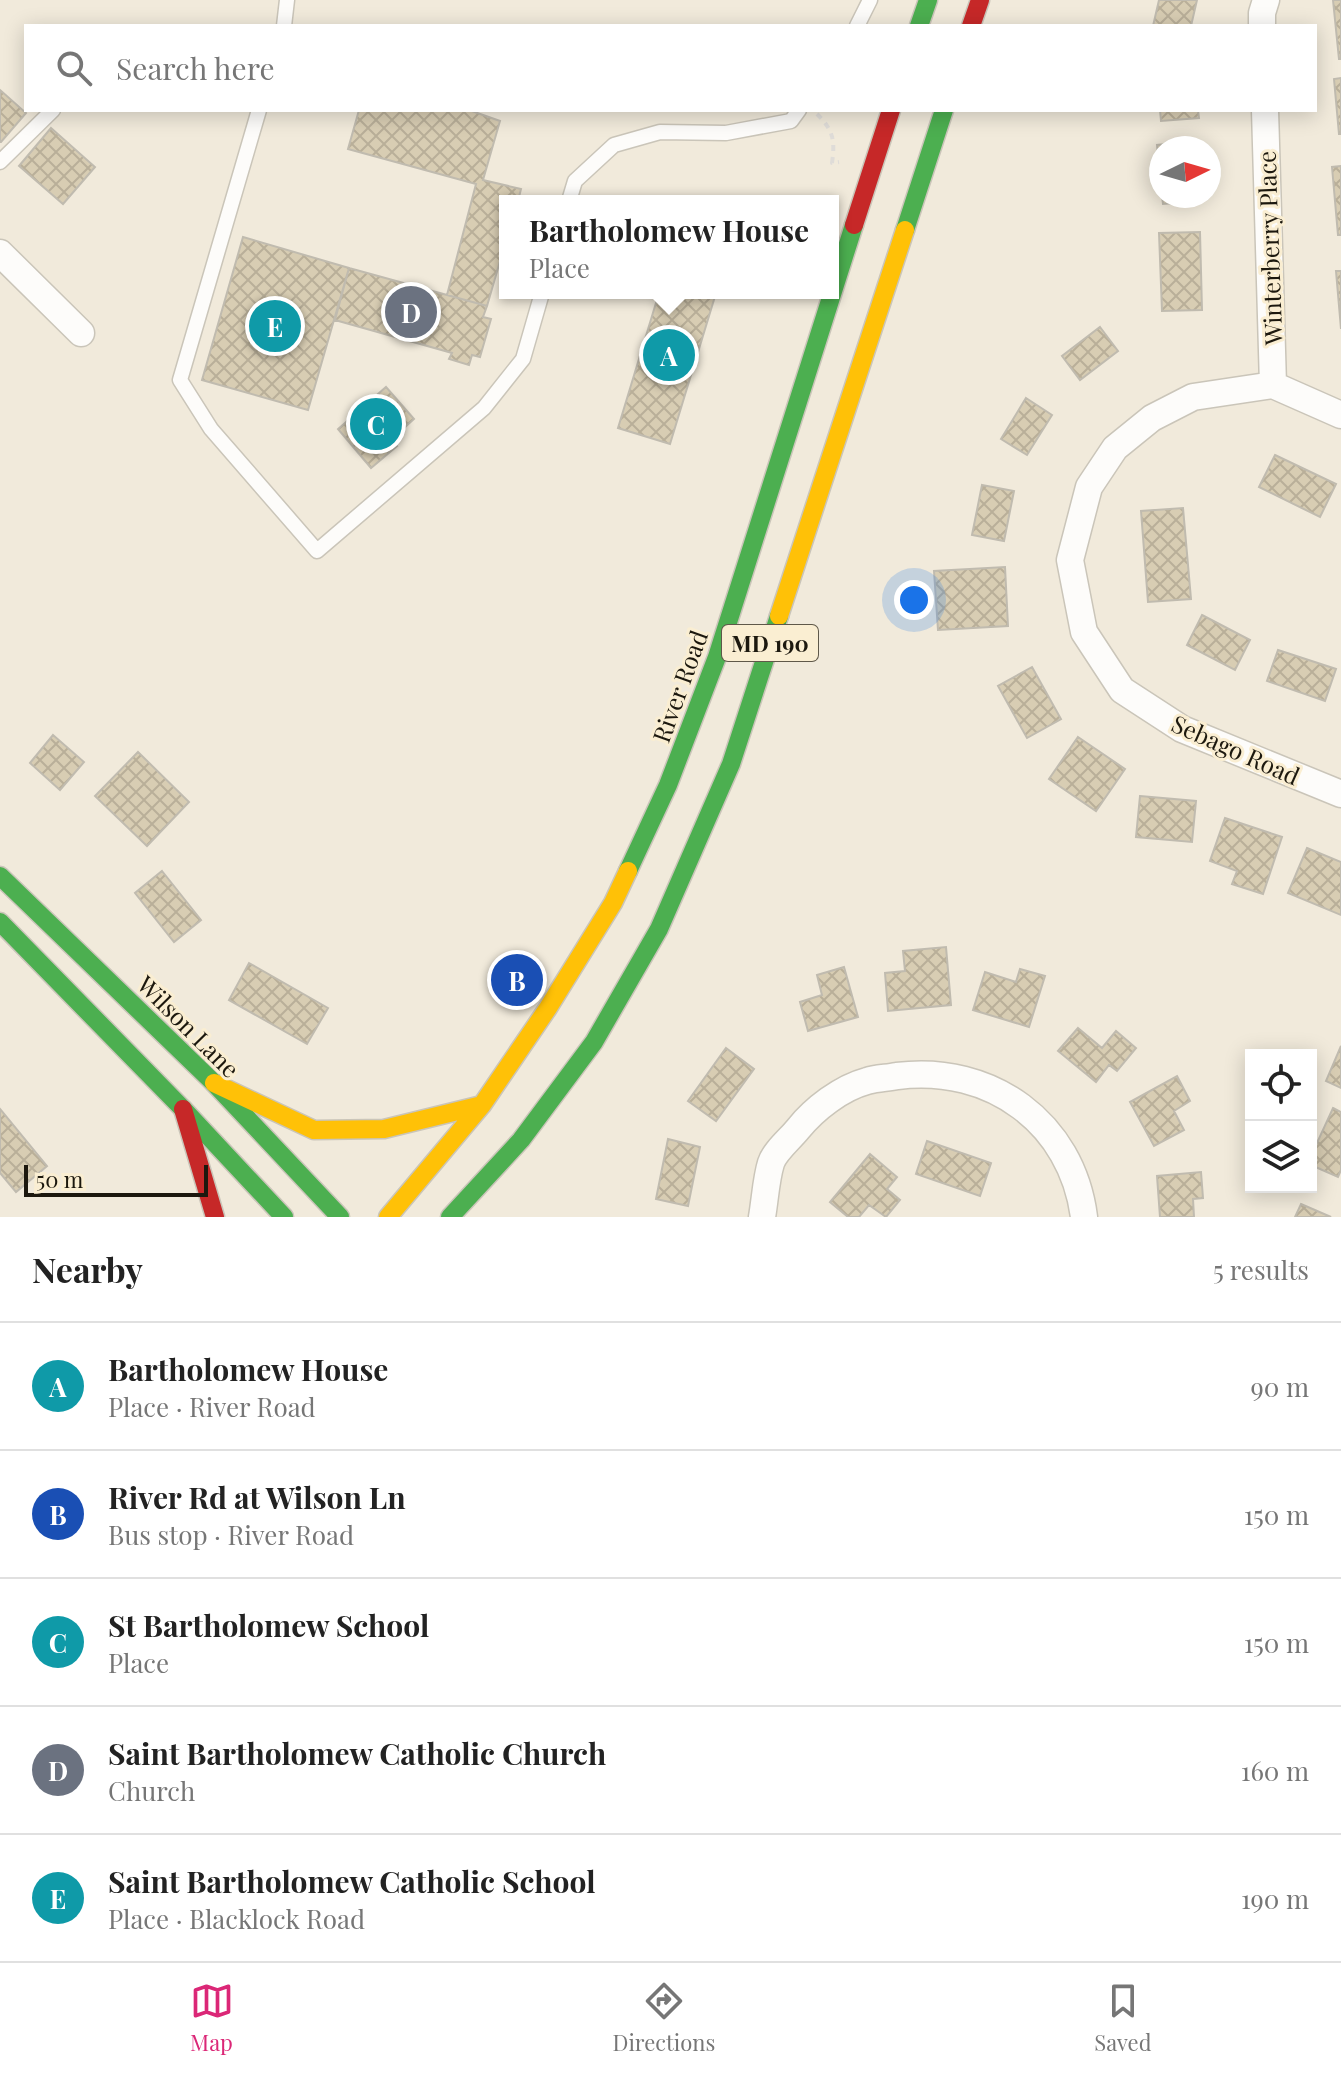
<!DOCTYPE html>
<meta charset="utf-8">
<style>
body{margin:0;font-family:"Playfair Display",serif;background:#f6f6f6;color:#222}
.controls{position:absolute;right:24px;bottom:24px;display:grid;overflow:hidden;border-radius:0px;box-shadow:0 4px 20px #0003}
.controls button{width:72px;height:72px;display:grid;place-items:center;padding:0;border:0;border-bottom:2px solid #e0e0e0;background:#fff;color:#222;font:40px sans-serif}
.compass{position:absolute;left:1149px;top:136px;width:72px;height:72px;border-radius:50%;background:#fff;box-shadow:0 4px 20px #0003;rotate:85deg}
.scale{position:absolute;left:24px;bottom:20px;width:184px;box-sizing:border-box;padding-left:8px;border:4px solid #1c180e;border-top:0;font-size:22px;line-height:28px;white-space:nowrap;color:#1c180e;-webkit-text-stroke:6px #faeed2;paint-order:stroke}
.you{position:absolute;left:914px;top:600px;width:28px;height:28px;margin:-20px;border:6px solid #fff;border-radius:50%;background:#1a73e8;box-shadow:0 0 0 12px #1a73e833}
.badge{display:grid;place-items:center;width:52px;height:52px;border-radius:50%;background:#db2777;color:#fff;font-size:26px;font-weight:700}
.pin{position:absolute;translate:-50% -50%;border:4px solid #fff;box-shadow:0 2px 8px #0006}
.popup{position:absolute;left:499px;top:195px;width:340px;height:104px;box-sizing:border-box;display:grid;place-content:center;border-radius:0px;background:#fff;filter:drop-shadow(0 2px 6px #0005);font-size:26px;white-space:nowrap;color:#767676}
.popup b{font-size:30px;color:#222}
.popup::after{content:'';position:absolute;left:50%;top:100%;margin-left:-16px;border:16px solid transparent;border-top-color:#fff}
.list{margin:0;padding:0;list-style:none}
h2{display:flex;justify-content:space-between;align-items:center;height:104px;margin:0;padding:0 32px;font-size:34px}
h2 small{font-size:26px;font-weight:400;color:#767676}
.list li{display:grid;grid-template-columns:52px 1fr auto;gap:24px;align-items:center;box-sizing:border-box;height:128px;padding:0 32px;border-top:2px solid #e0e0e0}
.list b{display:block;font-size:30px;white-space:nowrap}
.list p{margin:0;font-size:26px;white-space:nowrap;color:#767676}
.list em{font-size:26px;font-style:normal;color:#767676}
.icon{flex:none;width:44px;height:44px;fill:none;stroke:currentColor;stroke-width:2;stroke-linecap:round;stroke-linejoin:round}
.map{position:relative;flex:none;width:1341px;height:1217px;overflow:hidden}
.search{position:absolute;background:#fff;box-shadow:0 4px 20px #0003;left:24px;right:24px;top:24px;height:88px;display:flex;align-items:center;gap:20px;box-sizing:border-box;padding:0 28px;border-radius:0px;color:#767676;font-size:30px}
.sheet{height:744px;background:#fff}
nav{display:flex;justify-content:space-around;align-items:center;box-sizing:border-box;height:112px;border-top:2px solid #e0e0e0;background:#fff;font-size:22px;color:#767676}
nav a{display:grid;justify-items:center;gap:4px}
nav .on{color:#db2777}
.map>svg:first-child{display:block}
.building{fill:url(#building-cross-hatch);stroke:#c0bbaf;stroke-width:2}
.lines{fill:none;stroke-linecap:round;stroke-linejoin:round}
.lane-casing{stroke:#cac5b9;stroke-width:17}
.street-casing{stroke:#cac5b9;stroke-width:29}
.fast-casing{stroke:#cac5b9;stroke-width:21}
.slow-casing{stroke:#cac5b9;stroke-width:21}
.jam-casing{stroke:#cac5b9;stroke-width:21}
.path{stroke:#dfdcd8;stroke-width:4;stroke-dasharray:6 6;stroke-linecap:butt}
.lane{stroke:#fdfcfa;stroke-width:14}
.street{stroke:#fdfcfa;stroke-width:26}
.fast{stroke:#4caf50;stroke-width:18}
.slow{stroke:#ffc107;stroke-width:18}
.jam{stroke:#c62828;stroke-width:18}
.labels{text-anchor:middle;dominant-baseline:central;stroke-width:6;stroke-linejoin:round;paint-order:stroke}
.shield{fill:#faeed2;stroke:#5f5849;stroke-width:2}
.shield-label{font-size:22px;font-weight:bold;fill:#1c180e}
.street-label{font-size:24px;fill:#1c180e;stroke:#faeed2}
</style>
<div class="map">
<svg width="1341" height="1217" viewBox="0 0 1341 1217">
<defs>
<pattern id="building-cross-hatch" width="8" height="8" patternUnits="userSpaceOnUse" patternTransform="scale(2)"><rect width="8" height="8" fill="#d8cdb3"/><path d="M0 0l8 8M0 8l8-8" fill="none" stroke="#b9af99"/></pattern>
</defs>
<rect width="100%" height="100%" fill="#f1eadb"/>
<path class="building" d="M1159,0H1197L1191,26H1153Z
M1333,0H1341V59H1339Z
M1341,78V134H1339L1334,79Z
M0,90L26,113L1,142H0Z
M359,110H469L500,121L483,180L521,189L518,201H505V244L487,306L447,295L476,184L348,149Z
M1160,110H1198L1199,118L1161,121Z
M51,128L95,167L63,204L19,166Z
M1195,141V148H1161V186L1157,145Z
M1341,166V235H1338L1332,167Z
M1162,196H1199L1200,201L1163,204Z
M1200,232L1202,310L1162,311L1159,233Z
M243,237L349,268L308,410L202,380Z
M349,268L487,306L483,317L491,319L480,357L472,355L469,365L449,359L452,353L335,320Z
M1336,271H1341V329Z
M659,293H716L670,444L618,428Z
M1100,327L1118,351L1080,380L1062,356Z
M386,387L414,419L392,439L397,446L371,468L338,429Z
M1026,398L1052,415L1027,455L1001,439Z
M1275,455L1336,484L1320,517L1259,487Z
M982,485L1014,491L1004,541L972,535Z
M1183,508L1191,599L1148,602L1141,511Z
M1005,567L1008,626L938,630L934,571Z
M1202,615L1250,640L1235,670L1187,645Z
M1278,650L1336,669L1325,701L1267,681Z
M1032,667L1061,719L1027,738L998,686Z
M53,735L84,762L60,790L30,763Z
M1078,737L1125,769L1096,811L1049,779Z
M138,752L189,802L147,846L95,796Z
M1140,796L1196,801L1192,842L1136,837Z
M1225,818L1282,837L1263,894L1232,884L1237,871L1210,861Z
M1307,848L1341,862V915L1288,893Z
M162,871L201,920L174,942L135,893Z
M946,947L951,1005L888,1011L885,973L905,971L903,951Z
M249,963L328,1008L307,1044L229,1000Z
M844,967L858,1017L808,1031L800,1002L822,995L817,975Z
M1020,969L1045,976L1029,1027L973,1010L985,972L1016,982Z
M1078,1028L1102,1048L1116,1031L1136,1048L1117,1071L1109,1065L1096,1082L1058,1051Z
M1341,1046V1088L1326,1081Z
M726,1048L754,1069L716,1121L688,1101Z
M1177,1076L1190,1101L1174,1111L1184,1130L1154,1146L1130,1102Z
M1333,1108L1341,1112V1170L1338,1177L1311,1165V1156Z
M0,1109L47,1166L16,1192L0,1173Z
M668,1139L700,1147L688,1206L656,1199Z
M927,1141L991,1163L980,1196L916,1174Z
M870,1154L897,1177L887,1189L900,1200L886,1217L869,1205L859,1217H848L830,1202Z
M1201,1172L1203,1198L1193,1199L1194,1217H1160L1157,1176Z
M1301,1204L1331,1217H1295Z"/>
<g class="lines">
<defs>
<path id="lane" d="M284,26L287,0
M857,26L870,0
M259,110L180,380L211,429L317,551L484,408L523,359L542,293
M0,162L53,110
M569,201L575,181L614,145L660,132L726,133L791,121L799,110"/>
<path id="street" d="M1262,26V13L1266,0
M1265,110L1273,385
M0,253L81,333
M1341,415L1273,385L1193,397L1152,418L1115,448L1089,487L1070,560L1084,632L1122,690L1182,729L1341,794
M762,1217C765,1200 766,1179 771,1163C775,1151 790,1139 798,1129C814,1109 841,1088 867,1081C876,1078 887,1078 897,1076C991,1064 1072,1123 1084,1217"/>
<path id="fast" d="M919,26L928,0
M905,230L944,110
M628,871L668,785L717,657L854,225
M0,876L214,1083L340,1217
M0,922L183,1109L284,1217
M450,1217L521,1140L594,1042L659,929L731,764L779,616"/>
<path id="slow" d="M779,616L905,230
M214,1083L314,1130L384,1129L482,1105
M388,1217L482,1105L548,1008L613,903L628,871"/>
<path id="jam" d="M971,26L980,0
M854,225L891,110
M183,1109L215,1217"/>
</defs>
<use href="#lane" class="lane-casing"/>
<use href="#street" class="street-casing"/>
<use href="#fast" class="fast-casing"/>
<use href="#slow" class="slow-casing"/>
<use href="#jam" class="jam-casing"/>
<path class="path" d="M817,114C834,131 835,141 832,163L839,162"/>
<use href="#lane" class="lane"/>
<use href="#street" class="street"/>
<use href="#fast" class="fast"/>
<use href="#slow" class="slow"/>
<use href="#jam" class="jam"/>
</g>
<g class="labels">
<rect class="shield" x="722" y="625" width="96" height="36" rx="6"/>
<g class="shield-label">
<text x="770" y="643">MD 190</text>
</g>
<g class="street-label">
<text transform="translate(1269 248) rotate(-92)">Winterberry Place</text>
<text transform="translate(679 686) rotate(-70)">River Road</text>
<text transform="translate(1236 749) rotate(24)">Sebago Road</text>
<text transform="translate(189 1026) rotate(45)">Wilson Lane</text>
</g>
</g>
</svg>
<div class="controls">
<button><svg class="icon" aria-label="locate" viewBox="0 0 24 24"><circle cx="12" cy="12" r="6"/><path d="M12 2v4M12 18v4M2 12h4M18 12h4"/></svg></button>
<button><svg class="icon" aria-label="layers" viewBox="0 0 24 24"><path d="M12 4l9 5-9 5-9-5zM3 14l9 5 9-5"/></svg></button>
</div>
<svg class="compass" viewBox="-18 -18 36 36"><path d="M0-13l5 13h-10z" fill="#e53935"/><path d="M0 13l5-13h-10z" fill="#767676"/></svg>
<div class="scale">50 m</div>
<div class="you"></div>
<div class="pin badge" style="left:669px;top:355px;background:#0f9aa8">A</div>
<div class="popup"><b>Bartholomew House</b>Place</div>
<div class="pin badge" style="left:517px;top:980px;background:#1a4fb4">B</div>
<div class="pin badge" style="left:376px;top:424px;background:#0f9aa8">C</div>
<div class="pin badge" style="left:411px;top:312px;background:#6b7280">D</div>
<div class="pin badge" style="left:275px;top:326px;background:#0f9aa8">E</div>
<div class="search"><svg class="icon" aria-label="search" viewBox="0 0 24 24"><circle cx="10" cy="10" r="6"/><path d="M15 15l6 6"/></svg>Search here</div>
</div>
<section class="sheet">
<h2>Nearby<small>5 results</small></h2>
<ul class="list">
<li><span class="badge" style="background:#0f9aa8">A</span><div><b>Bartholomew House</b><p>Place · River Road</p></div><em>90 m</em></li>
<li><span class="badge" style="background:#1a4fb4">B</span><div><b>River Rd at Wilson Ln</b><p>Bus stop · River Road</p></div><em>150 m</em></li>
<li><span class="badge" style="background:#0f9aa8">C</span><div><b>St Bartholomew School</b><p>Place</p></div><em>150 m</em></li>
<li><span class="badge" style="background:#6b7280">D</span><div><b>Saint Bartholomew Catholic Church</b><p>Church</p></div><em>160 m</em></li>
<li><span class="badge" style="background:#0f9aa8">E</span><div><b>Saint Bartholomew Catholic School</b><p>Place · Blacklock Road</p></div><em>190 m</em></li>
</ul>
</section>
<nav>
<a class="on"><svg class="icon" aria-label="map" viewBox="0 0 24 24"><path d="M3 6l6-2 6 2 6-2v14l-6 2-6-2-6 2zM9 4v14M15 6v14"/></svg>Map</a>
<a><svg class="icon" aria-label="directions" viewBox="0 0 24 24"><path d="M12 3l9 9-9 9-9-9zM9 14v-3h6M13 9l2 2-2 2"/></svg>Directions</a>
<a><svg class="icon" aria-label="saved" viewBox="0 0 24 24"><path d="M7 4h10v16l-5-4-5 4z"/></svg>Saved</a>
</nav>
